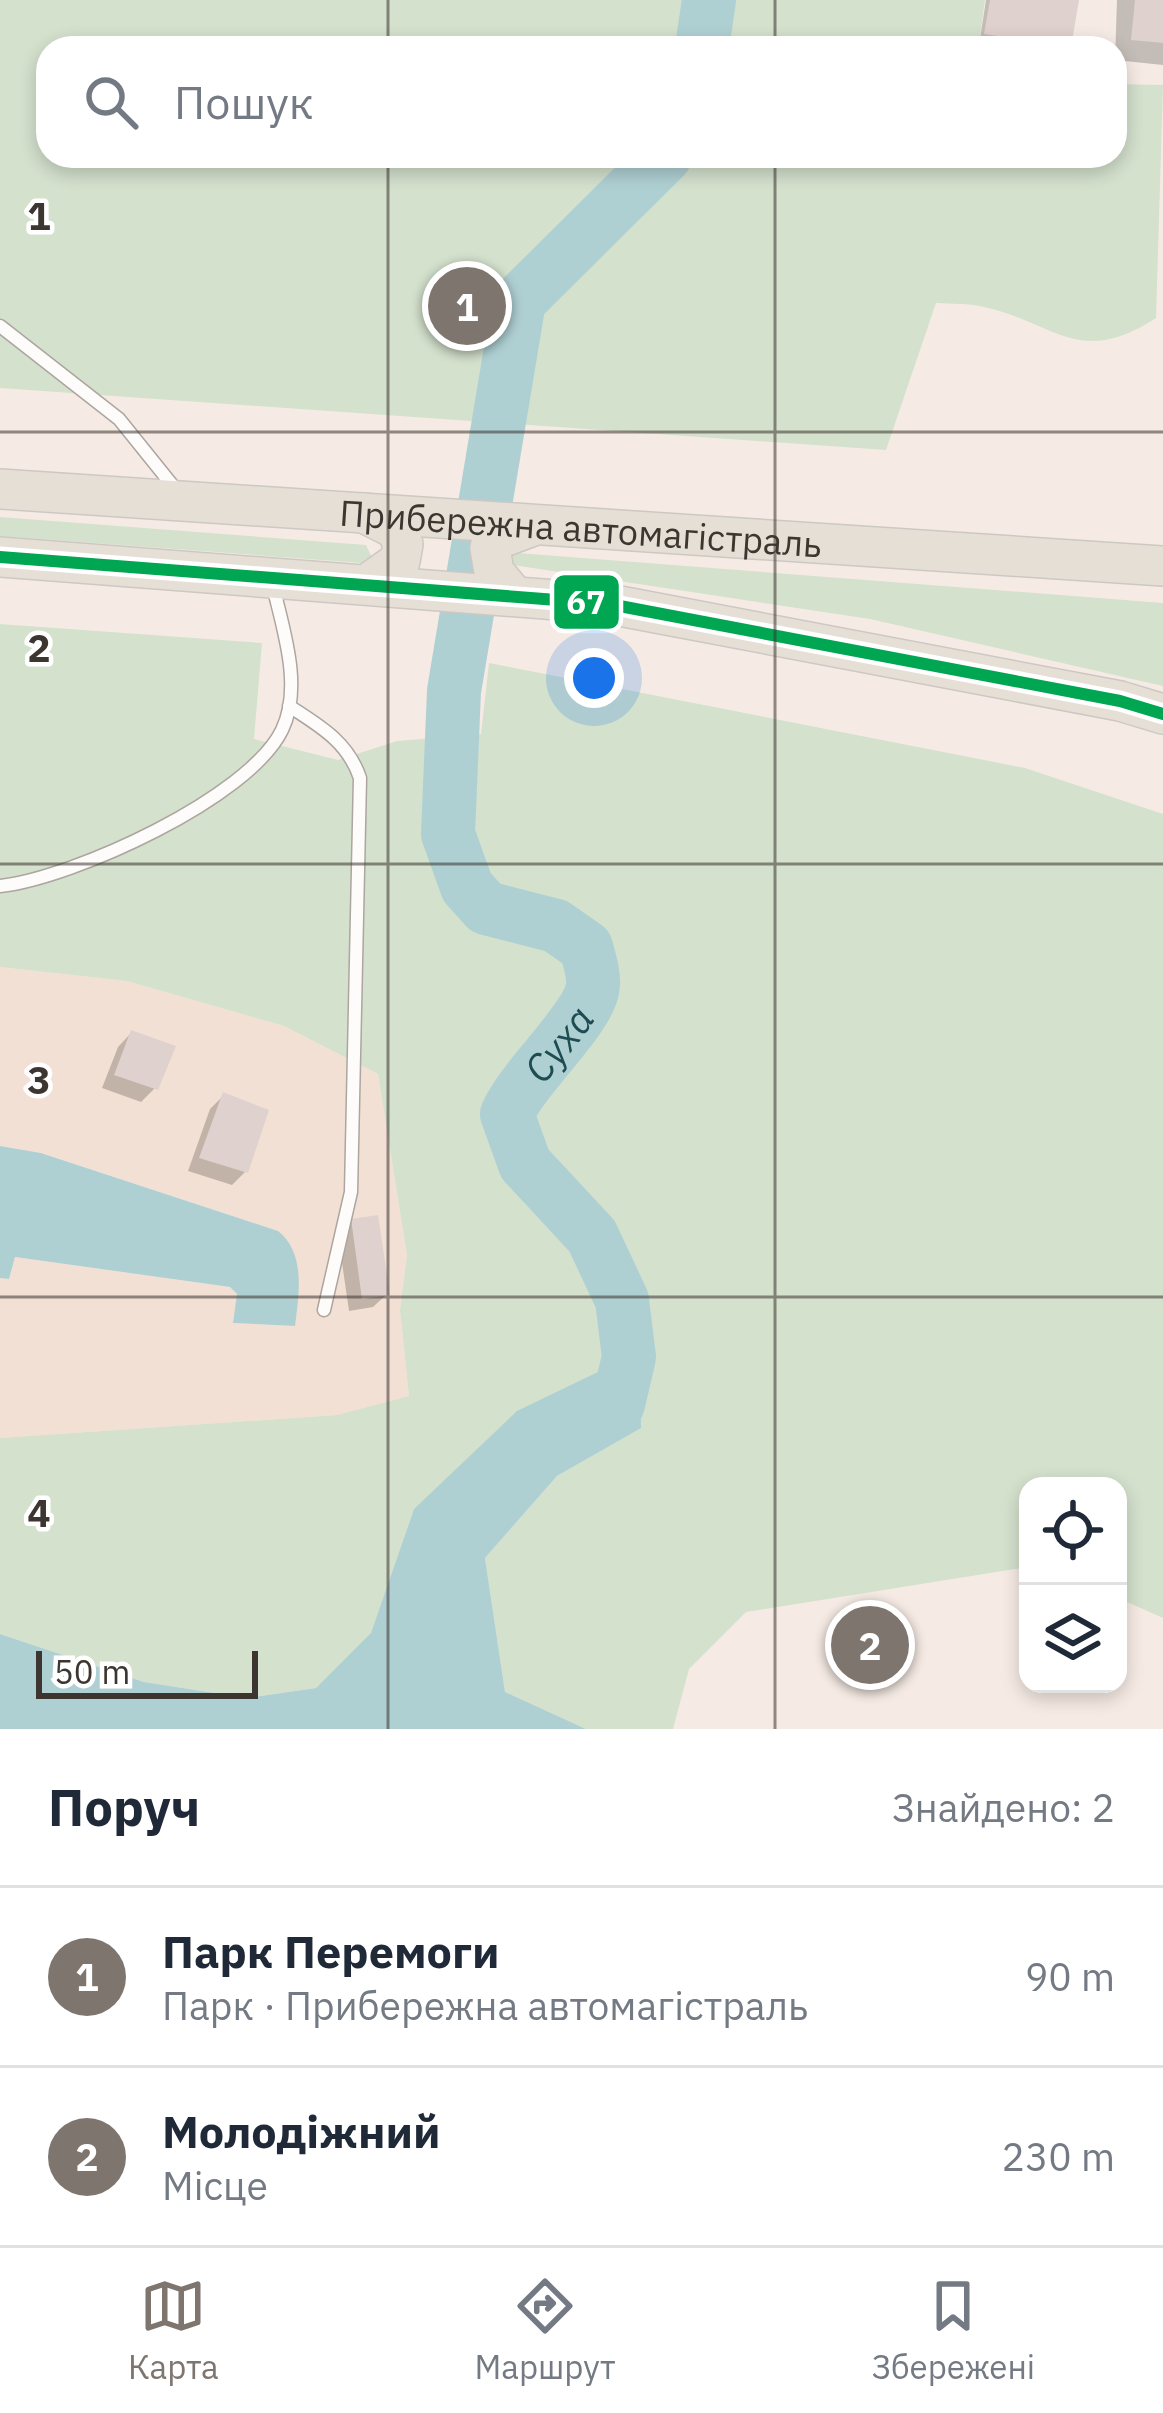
<!DOCTYPE html>
<html lang="uk">
<meta charset="utf-8">
<style>
body{margin:0;font-family:"IBM Plex Sans",sans-serif;background:#f2f2f3;color:#1f2937}
.controls{position:absolute;right:36px;bottom:36px;display:grid;overflow:hidden;border-radius:24px;box-shadow:0 6px 18px #0003}
.controls button{width:108px;height:108px;display:grid;place-items:center;padding:0;border:0;border-bottom:3px solid #e0e1e3;background:#fff;color:#1f2937;font:60px sans-serif}
.scale{position:absolute;left:36px;bottom:30px;width:222px;box-sizing:border-box;padding-left:12px;border:6px solid #3d3530;border-top:0;font-size:33px;line-height:42px;white-space:nowrap;color:#3d3530;-webkit-text-stroke:9px #fff;paint-order:stroke}
.you{position:absolute;left:594px;top:678px;width:42px;height:42px;margin:-30px;border:9px solid #fff;border-radius:50%;background:#1a73e8;box-shadow:0 0 0 18px #1a73e833}
.badge{display:grid;place-items:center;width:78px;height:78px;border-radius:50%;background:#7e756f;color:#fff;font-size:39px;font-weight:700}
.pin{position:absolute;translate:-50% -50%;border:6px solid #fff;box-shadow:0 3px 12px #0006}
.list{margin:0;padding:0;list-style:none}
h2{display:flex;justify-content:space-between;align-items:center;height:156px;margin:0;padding:0 48px;font-size:51px}
h2 small{font-size:39px;font-weight:400;color:#747a83}
.list li{display:grid;grid-template-columns:78px 1fr auto;gap:36px;align-items:center;box-sizing:border-box;height:180px;padding:0 48px;border-top:3px solid #e0e1e3}
.list b{display:block;font-size:45px;white-space:nowrap}
.list p{margin:0;font-size:39px;white-space:nowrap;color:#747a83}
.list em{font-size:39px;font-style:normal;color:#747a83}
.icon{flex:none;width:66px;height:66px;fill:none;stroke:currentColor;stroke-width:2;stroke-linecap:round;stroke-linejoin:round}
.map{position:relative;flex:none;width:1163px;height:1729px;overflow:hidden}
.search{position:absolute;background:#fff;box-shadow:0 6px 18px #0003;left:36px;right:36px;top:36px;height:132px;display:flex;align-items:center;gap:30px;box-sizing:border-box;padding:0 42px;border-radius:36px;color:#747a83;font-size:45px}
.sheet{height:516px;background:#fff}
nav{display:flex;justify-content:space-around;align-items:center;box-sizing:border-box;height:168px;border-top:3px solid #e0e1e3;background:#fff;font-size:33px;color:#747a83}
nav a{display:grid;justify-items:center;gap:6px}
nav .on{color:#7e756f}
.map>svg:first-child{display:block}
.built{fill:#f3e0d4}
.green{fill:#d4e1cd}
.water{fill:#afd0d3}
.shadow{fill:#0003}
.lines{fill:none;stroke-linecap:round;stroke-linejoin:round}
.river{stroke:#afd0d3;stroke-width:54}
.building{fill:#dfd1cd}
.service-casing{stroke:#ada59f;stroke-width:15}
.primary-casing{stroke:#cdc8c4;stroke-width:42}
.service{stroke:#fefcfb;stroke-width:12}
.primary{stroke:#e5dfd6;stroke-width:39}
.bus-1-casing{stroke:#fff;stroke-width:21}
.bus-1{stroke:#00a651;stroke-width:12}
.grid{fill:none;stroke:#3d3530;stroke-width:3;stroke-opacity:0.55}
.labels{text-anchor:middle;dominant-baseline:central;stroke-width:9;stroke-linejoin:round;paint-order:stroke}
.street-label{font-size:36px;fill:#3d3530;stroke:#fff}
.water-label{font-size:39px;font-style:italic;fill:#1e4c53;stroke:#fff}
.grid-label{font-size:39px;text-anchor:middle;font-weight:bold;fill:#3d3530;stroke:#fff;stroke-width:9;stroke-linejoin:round;paint-order:stroke}
.line-badge{stroke:#fff;stroke-width:4.5}
.badge-label{font-size:33px;text-anchor:middle;font-weight:bold;fill:#fff}
</style>
<div class="map">
<svg width="1163" height="1729" viewBox="0 0 1163 1729">
<rect width="100%" height="100%" fill="#f6ebe4"/>
<path class="built" d="M0,967L127,981L284,1026L378,1074L407,1255L400,1310L409,1396L337,1415L0,1438V1278L9,1279L15,1257L230,1287L237,1294L234,1323L294,1326L278,1231L42,1153L0,1146Z"/>
<path class="green" d="M0,0H985L980,37L1037,48H48V156H1115V84L1163,85L1156,318C1079,368 1056,323 984,307C969,303 951,304 936,303L886,450L0,388Z
M0,517L366,545L375,564L0,536Z
M492,551L1163,603V686L870,619L500,563Z
M0,624L262,643L254,739L338,760L397,741L481,734L489,663L1025,768L1163,814V1618L1118,1598V1486H1028V1567L746,1612L689,1669L673,1729H586L505,1692L485,1558L557,1476L640,1428L414,1509L371,1634L316,1688L247,1698L144,1682L0,1634V1438L337,1415L409,1396L400,1310L407,1255L378,1074L284,1026L127,981L0,967Z"/>
<path class="water" d="M0,1146L41,1153L278,1231C306,1253 299,1294 295,1326L233,1323L237,1294L230,1287L15,1257L9,1279L0,1278Z
M629,1357L640,1360L641,1428L557,1476L485,1558L505,1692L586,1729H0V1634L144,1682L247,1698L316,1688L371,1633L414,1509L517,1411Z"/>
<path class="shadow" d="M986,0H1076L1068,46L1038,48L980,39Z
M1117,0H1163V65L1115,60Z
M131,1033L155,1088L141,1102L102,1088L118,1047Z
M223,1096L245,1172L232,1185L188,1171L210,1109Z
M352,1221L387,1294L373,1307L349,1311L338,1235Z"/>
<g class="lines">
<g class="river">
<path d="M702,48L709,0"/>
<path id="s1" d="M598,1415L618,1404L629,1357L622,1300L592,1236L525,1164L507,1114C524,1075 591,1018 593,985C594,973 589,959 586,947L556,926L486,908L467,887L448,834L454,691L519,301L665,156"/>
</g>
</g>
<path class="building" d="M990,0H1079L1071,47L984,34Z
M1135,0H1163V43L1131,40Z
M131,1030L176,1046L158,1090L114,1075Z
M223,1092L269,1110L248,1173L199,1158Z
M378,1215L390,1295L362,1299L351,1219Z"/>
<g class="lines">
<defs>
<path id="service" d="M0,326L119,419L177,491
M289,706C320,726 348,742 360,778L351,1192L324,1310
M0,886C73,878 249,798 282,730C303,687 283,629 273,586"/>
<g id="primary">
<path id="s2" d="M0,489L1163,566"/>
<path d="M364,513L396,529L403,544L400,561L369,583"/>
<path d="M0,557L609,604L1120,701L1163,714"/>
<path d="M514,596L494,572L490,548L498,539L533,526"/>
</g>
</defs>
<use href="#service" class="service-casing"/>
<use href="#primary" class="primary-casing"/>
<use href="#service" class="service"/>
<use href="#primary" class="primary"/>
<defs>
<path id="bus-1" d="M0,557L609,604L1120,701L1163,714"/>
</defs>
<use href="#bus-1" class="bus-1-casing"/>
<use href="#bus-1" class="bus-1"/>
</g>
<path class="grid" d="M388,0V48M775,0V48M388,156V1729M775,156V1729M0,432H1163M0,864H1163M0,1297H1163"/>
<g class="labels">
<g class="street-label">
<text stroke="none"><textPath href="#s2" startOffset="582">Прибережна автомагістраль</textPath></text>
</g>
<g class="water-label">
<text stroke="none"><textPath href="#s1" startOffset="438">Суха</textPath></text>
</g>
</g>
<g class="grid-label">
<text x="39" y="230">1</text>
<text x="39" y="662">2</text>
<text x="39" y="1094">3</text>
<text x="39" y="1527">4</text>
</g>
<rect class="line-badge" x="552" y="573" width="69" height="58" rx="12" fill="#00a651"/>
<g class="badge-label">
<text x="586" y="614">67</text>
</g>
</svg>
<div class="controls">
<button><svg class="icon" aria-label="locate" viewBox="0 0 24 24"><circle cx="12" cy="12" r="6"/><path d="M12 2v4M12 18v4M2 12h4M18 12h4"/></svg></button>
<button><svg class="icon" aria-label="layers" viewBox="0 0 24 24"><path d="M12 4l9 5-9 5-9-5zM3 14l9 5 9-5"/></svg></button>
</div>
<div class="scale">50 m</div>
<div class="you"></div>
<div class="pin badge" style="left:467px;top:306px">1</div>
<div class="pin badge" style="left:870px;top:1645px">2</div>
<div class="search"><svg class="icon" aria-label="search" viewBox="0 0 24 24"><circle cx="10" cy="10" r="6"/><path d="M15 15l6 6"/></svg>Пошук</div>
</div>
<section class="sheet">
<h2>Поруч<small>Знайдено: 2</small></h2>
<ul class="list">
<li><span class="badge">1</span><div><b>Парк Перемоги</b><p>Парк · Прибережна автомагістраль</p></div><em>90 m</em></li>
<li><span class="badge">2</span><div><b>Молодіжний</b><p>Місце</p></div><em>230 m</em></li>
</ul>
</section>
<nav>
<a class="on"><svg class="icon" aria-label="map" viewBox="0 0 24 24"><path d="M3 6l6-2 6 2 6-2v14l-6 2-6-2-6 2zM9 4v14M15 6v14"/></svg>Карта</a>
<a><svg class="icon" aria-label="directions" viewBox="0 0 24 24"><path d="M12 3l9 9-9 9-9-9zM9 14v-3h6M13 9l2 2-2 2"/></svg>Маршрут</a>
<a><svg class="icon" aria-label="saved" viewBox="0 0 24 24"><path d="M7 4h10v16l-5-4-5 4z"/></svg>Збережені</a>
</nav>
